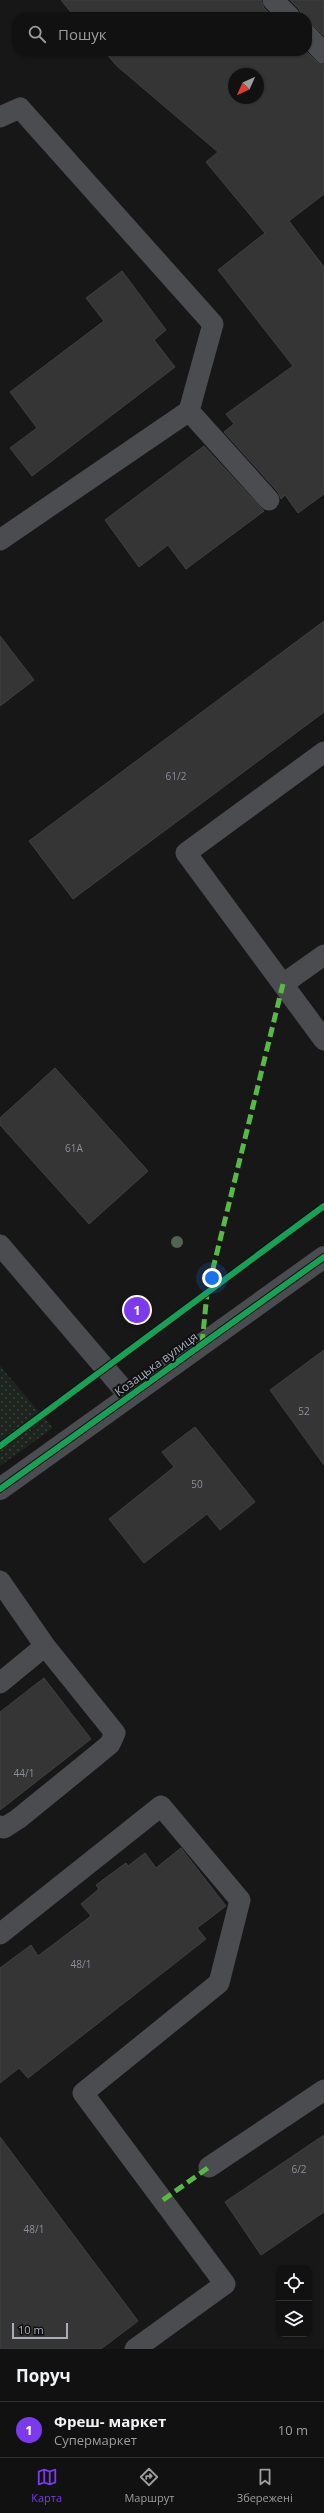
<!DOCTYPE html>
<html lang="uk">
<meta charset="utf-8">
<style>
body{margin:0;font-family:"Open Sans",sans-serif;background:#1e1f1f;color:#f1f3f6}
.controls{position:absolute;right:12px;bottom:12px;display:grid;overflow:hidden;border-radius:8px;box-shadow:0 1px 3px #0004}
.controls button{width:36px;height:36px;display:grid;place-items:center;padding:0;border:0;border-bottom:1px solid #303131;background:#111;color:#f1f3f6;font:20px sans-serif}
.compass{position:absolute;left:228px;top:68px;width:36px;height:36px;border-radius:50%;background:#111;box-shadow:0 1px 3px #0004;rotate:225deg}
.scale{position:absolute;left:12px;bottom:10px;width:56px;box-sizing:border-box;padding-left:4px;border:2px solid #a8adb8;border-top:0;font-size:11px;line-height:14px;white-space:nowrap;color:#a8adb8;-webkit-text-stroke:3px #111113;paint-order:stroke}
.you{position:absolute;left:212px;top:1278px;width:14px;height:14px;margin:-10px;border:3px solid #fff;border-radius:50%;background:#1a73e8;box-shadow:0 0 0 6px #1a73e833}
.badge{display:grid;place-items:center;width:26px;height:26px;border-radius:50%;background:#7c3aed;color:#fff;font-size:13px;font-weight:700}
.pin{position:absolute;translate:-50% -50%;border:2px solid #fff;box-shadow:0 1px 4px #0006}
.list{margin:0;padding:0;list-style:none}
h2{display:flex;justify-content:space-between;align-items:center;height:52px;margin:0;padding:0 16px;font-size:17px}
h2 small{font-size:13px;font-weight:400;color:#9c9d9f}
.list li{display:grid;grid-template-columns:26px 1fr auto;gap:12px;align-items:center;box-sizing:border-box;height:56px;padding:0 16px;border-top:1px solid #303131}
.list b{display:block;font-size:15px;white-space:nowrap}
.list p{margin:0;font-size:13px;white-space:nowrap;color:#9c9d9f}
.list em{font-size:13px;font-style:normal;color:#9c9d9f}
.icon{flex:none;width:22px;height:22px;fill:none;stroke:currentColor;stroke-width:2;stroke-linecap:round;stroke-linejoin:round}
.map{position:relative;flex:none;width:324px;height:2349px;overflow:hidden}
.search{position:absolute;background:#111;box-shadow:0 1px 3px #0004;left:12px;right:12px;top:12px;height:44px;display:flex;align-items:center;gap:10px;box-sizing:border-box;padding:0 14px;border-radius:16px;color:#9c9d9f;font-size:15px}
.sheet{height:108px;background:#111}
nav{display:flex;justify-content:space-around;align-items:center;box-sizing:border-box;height:56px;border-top:1px solid #303131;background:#111;font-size:11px;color:#9c9d9f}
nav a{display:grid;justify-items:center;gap:2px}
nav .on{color:#7c3aed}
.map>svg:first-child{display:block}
.green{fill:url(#green-dots)}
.building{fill:#353536;stroke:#3f4043;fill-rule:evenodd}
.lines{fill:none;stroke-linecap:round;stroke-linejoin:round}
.lane{stroke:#4b4c50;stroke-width:21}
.street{stroke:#4b4c50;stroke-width:22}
.quiet{stroke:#58b947;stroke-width:5;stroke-dasharray:10 5;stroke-linecap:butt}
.cycleway-casing{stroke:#111113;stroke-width:8}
.cycleway{stroke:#1a9f57;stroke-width:6}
.tree{fill:#506451}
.labels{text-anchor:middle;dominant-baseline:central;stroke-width:4;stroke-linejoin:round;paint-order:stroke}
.number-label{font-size:10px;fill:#8b8f98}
.street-label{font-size:12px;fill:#a8adb8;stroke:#111113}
</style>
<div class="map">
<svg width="324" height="2349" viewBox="0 0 324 2349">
<defs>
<pattern id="green-dots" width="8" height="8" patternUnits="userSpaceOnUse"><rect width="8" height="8" fill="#1d241e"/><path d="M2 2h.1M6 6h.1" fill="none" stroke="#3b413d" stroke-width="1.8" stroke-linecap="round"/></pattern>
</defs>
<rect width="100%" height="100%" fill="#171717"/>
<path class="green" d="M0,1366L53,1428L0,1466Z"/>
<path class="building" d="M61,0H261L264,8L273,17H75Z
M290,0H324V36L315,27L307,23V17H302L299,9Z
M104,51H306L316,61L324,65V194L289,221L324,267V494L298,513L285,495L281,499L278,492L224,432L234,424L226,414L293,366L218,270L265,233L206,162L218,152L117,66ZM234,74H258V98H234Z
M122,271L166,330L154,340L175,367L32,476L10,448L37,428L10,392L104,321L86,298Z
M204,446L264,511L186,569L168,545L139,567L105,520Z
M324,621V712L73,899L29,841Z
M0,636L34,680L0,706Z
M55,1068L148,1171L89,1224L0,1125V1118Z
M324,1350V1465L270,1390Z
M195,1427L255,1502L220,1530L207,1514L144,1563L109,1519L174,1467L162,1452Z
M44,1678L91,1739L0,1810V1712Z
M181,1848L226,1906L197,1928L206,1939L28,2078L19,2068L0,2083V1968L31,1945L38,1956L91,1916L81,1904L99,1889L96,1885L126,1863L128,1866L145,1853L156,1868Z
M324,2135V2212L261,2255L225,2202Z
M0,2137L138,2321L101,2349H0Z"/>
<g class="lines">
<path class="lane" d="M273,0L290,17
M307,35L324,53
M0,117L20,108L213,324L189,411
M0,540L189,411L269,500
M324,752L186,853L324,1040
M283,984L324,955
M0,1245L129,1396
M0,1581L45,1646L115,1733L110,1744L98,1754L18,1819L4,1828L0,1826
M0,1683L45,1646
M0,1934L161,1806L240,1900L219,1983L83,2093L225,2284L135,2349
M209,2167L324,2090"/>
<path class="street" d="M0,1489L324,1257"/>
<path class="quiet" d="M202,1344L207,1293L283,984
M163,2200L209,2167"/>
<defs>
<path id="cycleway" d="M0,1446L324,1206
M0,1489L324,1257"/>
</defs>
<use href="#cycleway" class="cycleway-casing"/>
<use href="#cycleway" class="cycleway"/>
</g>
<circle class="tree" cx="177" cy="1242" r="6"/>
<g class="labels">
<g class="number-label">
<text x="176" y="776">61/2</text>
<text x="74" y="1148">61А</text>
<text x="304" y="1411">52</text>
<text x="197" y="1484">50</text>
<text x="24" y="1773">44/1</text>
<text x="81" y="1964">48/1</text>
<text x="299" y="2169">6/2</text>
<text x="34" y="2229">48/1</text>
</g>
<g class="street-label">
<text transform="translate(156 1364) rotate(-36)">Козацька вулиця</text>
</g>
</g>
</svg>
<div class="controls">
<button><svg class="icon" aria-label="locate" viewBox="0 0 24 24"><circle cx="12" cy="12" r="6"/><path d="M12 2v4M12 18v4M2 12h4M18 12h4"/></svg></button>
<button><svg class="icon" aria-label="layers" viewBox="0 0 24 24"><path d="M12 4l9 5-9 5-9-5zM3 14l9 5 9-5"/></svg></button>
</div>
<svg class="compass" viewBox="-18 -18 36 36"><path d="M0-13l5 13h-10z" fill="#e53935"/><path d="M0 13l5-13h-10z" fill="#9c9d9f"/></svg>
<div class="scale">10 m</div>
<div class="you"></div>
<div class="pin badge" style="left:137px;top:1310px">1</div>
<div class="search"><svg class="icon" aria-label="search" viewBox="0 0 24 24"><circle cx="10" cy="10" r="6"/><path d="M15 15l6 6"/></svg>Пошук</div>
</div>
<section class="sheet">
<h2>Поруч<small></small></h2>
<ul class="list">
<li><span class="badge">1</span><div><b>Фреш- маркет</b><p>Супермаркет</p></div><em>10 m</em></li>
</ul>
</section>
<nav>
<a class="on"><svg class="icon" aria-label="map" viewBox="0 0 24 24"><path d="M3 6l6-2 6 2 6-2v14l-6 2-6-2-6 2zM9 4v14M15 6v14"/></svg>Карта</a>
<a><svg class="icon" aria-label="directions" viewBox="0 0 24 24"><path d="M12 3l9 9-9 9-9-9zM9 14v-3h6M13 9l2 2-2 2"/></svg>Маршрут</a>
<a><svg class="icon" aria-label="saved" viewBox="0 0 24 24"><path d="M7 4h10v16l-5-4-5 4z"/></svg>Збережені</a>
</nav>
